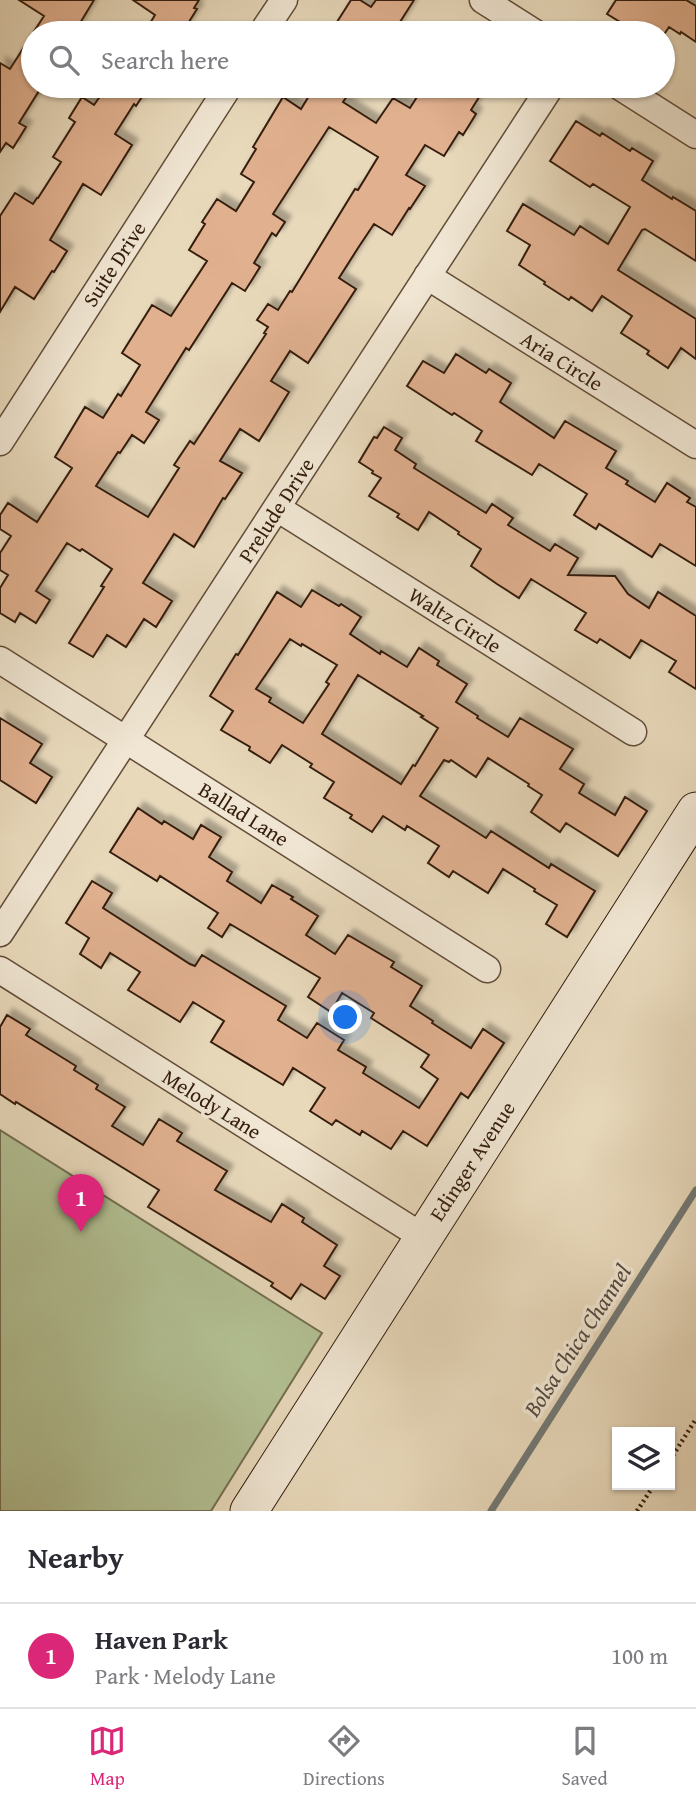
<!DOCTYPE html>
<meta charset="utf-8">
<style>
body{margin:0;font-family:"Gentium Book Plus",serif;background:#f2f2f3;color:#2b2b33}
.controls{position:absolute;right:21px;bottom:21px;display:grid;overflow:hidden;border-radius:0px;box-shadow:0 2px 5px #0004}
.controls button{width:63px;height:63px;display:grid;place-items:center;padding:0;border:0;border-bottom:2px solid #e1e1e2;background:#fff;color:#2b2b33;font:35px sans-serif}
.you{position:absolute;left:346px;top:1018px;width:24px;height:24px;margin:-18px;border:5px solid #fff;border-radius:50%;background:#1a73e8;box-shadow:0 0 0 10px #1a73e833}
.badge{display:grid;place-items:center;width:46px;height:46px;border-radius:50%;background:#db2777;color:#fff;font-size:23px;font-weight:700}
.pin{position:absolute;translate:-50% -58px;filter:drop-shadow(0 2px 4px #0008)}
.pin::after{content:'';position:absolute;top:37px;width:24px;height:21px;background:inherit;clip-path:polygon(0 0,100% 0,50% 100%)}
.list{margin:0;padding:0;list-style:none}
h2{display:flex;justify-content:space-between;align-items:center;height:91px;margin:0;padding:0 28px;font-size:30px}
h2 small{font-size:23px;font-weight:400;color:#7c7c81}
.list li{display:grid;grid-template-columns:46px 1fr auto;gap:21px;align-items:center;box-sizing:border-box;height:105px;padding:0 28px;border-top:2px solid #e1e1e2}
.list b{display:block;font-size:26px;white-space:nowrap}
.list p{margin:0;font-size:23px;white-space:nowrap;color:#7c7c81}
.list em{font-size:23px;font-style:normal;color:#7c7c81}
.icon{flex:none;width:38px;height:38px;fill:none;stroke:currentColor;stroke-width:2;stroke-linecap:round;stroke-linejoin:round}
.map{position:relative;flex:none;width:696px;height:1511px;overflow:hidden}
.search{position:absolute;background:#fff;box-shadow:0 2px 5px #0004;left:21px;right:21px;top:21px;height:77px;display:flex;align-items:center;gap:18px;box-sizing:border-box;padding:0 24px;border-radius:38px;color:#7c7c81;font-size:26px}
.sheet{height:196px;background:#fff}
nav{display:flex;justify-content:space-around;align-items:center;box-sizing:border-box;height:98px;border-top:2px solid #e1e1e2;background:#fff;font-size:19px;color:#7c7c81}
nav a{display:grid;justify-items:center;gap:4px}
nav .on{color:#db2777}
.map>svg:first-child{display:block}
.green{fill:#b2c093;stroke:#736e50;stroke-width:2}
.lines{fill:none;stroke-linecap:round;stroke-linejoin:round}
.stream{stroke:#737976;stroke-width:7}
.building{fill:#e0b08f;stroke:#341d0c;stroke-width:2;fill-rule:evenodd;filter:url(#shadow)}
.minor-casing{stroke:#614c38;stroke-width:29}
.secondary-casing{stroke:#341d0c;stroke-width:39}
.path{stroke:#341d0c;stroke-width:4.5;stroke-dasharray:2 3.5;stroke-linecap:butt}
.minor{stroke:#f0e6d3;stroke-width:26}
.secondary{stroke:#f0e6d3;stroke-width:37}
.labels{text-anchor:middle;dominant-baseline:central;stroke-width:7;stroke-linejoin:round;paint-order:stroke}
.street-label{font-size:21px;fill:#341d0c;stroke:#f0e6d3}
.water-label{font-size:23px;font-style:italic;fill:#544b41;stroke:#f0e6d3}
</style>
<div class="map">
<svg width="696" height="1511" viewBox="0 0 696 1511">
<defs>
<filter id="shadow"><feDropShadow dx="6" dy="-6" stdDeviation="2" flood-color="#0004"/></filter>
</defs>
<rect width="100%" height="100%" fill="#e8d9bb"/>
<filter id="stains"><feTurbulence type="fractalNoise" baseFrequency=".00286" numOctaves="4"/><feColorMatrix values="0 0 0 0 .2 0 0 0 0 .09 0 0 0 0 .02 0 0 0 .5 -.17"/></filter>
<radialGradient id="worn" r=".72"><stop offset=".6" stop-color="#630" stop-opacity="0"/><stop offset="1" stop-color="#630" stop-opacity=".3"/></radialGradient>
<path class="green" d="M0,1130L322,1333L211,1511H0Z"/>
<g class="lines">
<path class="stream" d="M491,1511L696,1190"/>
</g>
<path class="building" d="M19,0H94L74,33H33L44,16Z
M133,0H199L194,8L197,9L182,33H144L155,15Z
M351,0H360L371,7L376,0H414L393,33H330Z
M616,0H686L696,6V42L681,32L680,34L669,27L665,33H644L632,26L630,28L607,14Z
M33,33V86H42L19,123L26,127L13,148L6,143L0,152V63L10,69Z
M104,86H149L136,106L134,104L115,134L132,145L101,195L83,184L50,240L67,251L54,272L52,271L34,299L15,287L0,312V216L15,193L33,204L37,198H38L61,162L53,157L75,122L69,118L82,97L94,105L101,95L104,96L108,89Z
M315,86H354L343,102L376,123L393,98L410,108L424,86H486L471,110L476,114L463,135L459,132L444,156L425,145L406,175L425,186L410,209L409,208L392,235L374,224L358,248L339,278L356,289L308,363L290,351L271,381L289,392L259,441L240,429L220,461L242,473L225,499L223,498L194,547L174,534L143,583L172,601L156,627L144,619L126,647L107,635L93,657L69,643L104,587L101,586L112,569L82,549L80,551L67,543L36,591L50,600L36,623L20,613L15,622L0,613V588L8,575L0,570V553L11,536L0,529V515L8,503L37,522L72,468L55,457L85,407L103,418L118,394L121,396L140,365L122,353L152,305L171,316L207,261L189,250L205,224L202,222L217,199L236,211L254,182L241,174L256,149L253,147L283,97L301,109ZM329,127L378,157L358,190L355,189L292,292L290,291L278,310L268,304L257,320L268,327L264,333L266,334L194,444L190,441L174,465L179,468L148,517L96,486L118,452L120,453L132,435L144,443L159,420L146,412L186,348L189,350L232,283L245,291L260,267L254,263L272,233L276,236L285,222L273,214Z
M576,121L600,136L602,133L630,151L632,148L653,161L642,180L672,199L673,197L696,211V261L645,229L642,230L618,270L696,319V359L681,348L668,368L647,354L649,351L621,333L632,316L602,296L592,311L571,297L569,300L544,284L545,282L519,265L530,245L507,231L523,204L574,235L580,226L608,244L630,207L593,184L590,187L550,161Z
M456,354L486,373L489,369L511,383L500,402L554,438L565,421L616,451L606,468L628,481L626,484L655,502L667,483L690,498L687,502L696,507V566L660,544L652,557L599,524L596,529L574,515L587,494L539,464L532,475L476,441L482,431L454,413L452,415L407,386L423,361L444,373Z
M384,427L402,438L395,450L416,464L414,468L486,513L492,504L513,518L508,525L550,551L555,544L578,558L568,575L615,576L628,594L649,608L658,592L696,616V689L669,672L676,661L641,640L630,658L600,639L597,643L575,630L586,613L531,579L519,598L497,584L471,566L481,549L458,534L459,532L429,512L418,530L397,517L399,514L369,496L381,478L372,473L373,471L359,462L374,437L377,438Z
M312,590L339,606L341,604L361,617L350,634L380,654L381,651L407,667L419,648L439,661L437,665L467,684L456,702L478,716L477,718L508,737L520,718L573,749L560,769L584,784L579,793L615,815L625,797L647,811L618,856L566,823L560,832L531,812L542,795L528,786L529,784L488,758L476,777L451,760L449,762L444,760L420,796L486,838L491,831L549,868L551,864L595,891L567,937L546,924L557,905L534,891L535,889L503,869L488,893L453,871L449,877L428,863L439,846L407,826L405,830L383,816L372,832L350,818L352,815L324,798L334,782L310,767L312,764L282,745L270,763L249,750L250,747L221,730L233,711L210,696L236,654L238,655L277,592L301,607ZM290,639L301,646L302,644L337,665L326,682L329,684L303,723L269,702L271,698L256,689ZM358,675L423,716L421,717L438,728L415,766L413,765L401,784L322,734Z
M0,718L42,744L30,763L52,777L36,803L0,780Z
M138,808L162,824L164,821L193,839L201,825L221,837L209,857L232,872L227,881L261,903L272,885L293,897L291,899L318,916L306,935L335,954L348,935L394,962L391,967L422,986L410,1006L433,1021L432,1023L471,1048L483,1029L504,1043L468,1098L461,1093L427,1146L403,1131L391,1149L362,1131L360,1135L336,1120L332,1125L310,1111L325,1088L293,1068L283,1085L211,1042L224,1021L193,1002L180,1022L128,990L140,972L110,953L101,968L80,954L89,938L66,923L92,881L112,893L103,908L190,964L195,966L202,955L286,1006L278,1020L307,1038L317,1023L344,1040L338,1050L366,1067L363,1073L419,1108L438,1079L421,1067L429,1055L371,1018L374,1013L342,993L331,1012L308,997L320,978L230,924L222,937L208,928L218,913L160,876L157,881L110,852Z
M7,1015L30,1029L26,1035L76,1066L74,1070L98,1085L96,1089L125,1107L112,1126L143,1145L159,1119L182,1133L177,1141L227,1171L215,1190L271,1222L282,1204L304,1218L302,1222L337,1245L324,1266L340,1276L325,1299L301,1284L291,1299L271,1286L273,1283L148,1207L159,1190L16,1102L15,1104L0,1094V1027Z"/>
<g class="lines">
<defs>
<path id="minor" d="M483,0L535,33
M262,33L284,0
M619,86L696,135
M427,276L696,445
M0,442L229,86
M277,508L633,732
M0,660L487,969
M0,933L551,86
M0,970L423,1237"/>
<path id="secondary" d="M249,1511L696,811"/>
</defs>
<use href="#minor" class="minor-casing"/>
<use href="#secondary" class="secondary-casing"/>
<path class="path" d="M670,1460L696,1419
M637,1511L654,1485"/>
<use href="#minor" class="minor"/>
<use href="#secondary" class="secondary"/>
</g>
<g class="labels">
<g class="street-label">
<text transform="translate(114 264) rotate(-57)">Suite Drive</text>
<text transform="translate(562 361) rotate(32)">Aria Circle</text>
<text transform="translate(276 510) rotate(-57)">Prelude Drive</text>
<text transform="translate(455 620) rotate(32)">Waltz Circle</text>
<text transform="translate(244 814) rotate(32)">Ballad Lane</text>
<text transform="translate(212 1104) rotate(32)">Melody Lane</text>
<text transform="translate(472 1161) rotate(-57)">Edinger Avenue</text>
</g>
<g class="water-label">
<text transform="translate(577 1340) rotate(-57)">Bolsa Chica Channel</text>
</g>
</g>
<rect width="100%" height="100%" filter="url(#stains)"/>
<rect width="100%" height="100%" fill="url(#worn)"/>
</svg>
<div class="controls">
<button><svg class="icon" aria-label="layers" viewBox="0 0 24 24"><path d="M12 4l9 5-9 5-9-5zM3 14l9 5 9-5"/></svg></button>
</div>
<div class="you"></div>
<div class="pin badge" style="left:81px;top:1232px">1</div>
<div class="search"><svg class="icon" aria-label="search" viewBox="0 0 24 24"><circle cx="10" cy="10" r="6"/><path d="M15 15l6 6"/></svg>Search here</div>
</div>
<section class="sheet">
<h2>Nearby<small></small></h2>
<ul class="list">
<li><span class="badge">1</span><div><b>Haven Park</b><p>Park · Melody Lane</p></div><em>100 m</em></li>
</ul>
</section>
<nav>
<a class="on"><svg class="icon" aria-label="map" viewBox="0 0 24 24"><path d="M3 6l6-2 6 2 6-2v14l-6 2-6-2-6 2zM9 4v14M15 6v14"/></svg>Map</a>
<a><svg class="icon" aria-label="directions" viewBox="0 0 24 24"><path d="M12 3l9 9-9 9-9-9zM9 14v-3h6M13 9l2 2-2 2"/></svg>Directions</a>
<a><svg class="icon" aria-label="saved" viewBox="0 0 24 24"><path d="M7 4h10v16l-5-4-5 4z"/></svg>Saved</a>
</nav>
